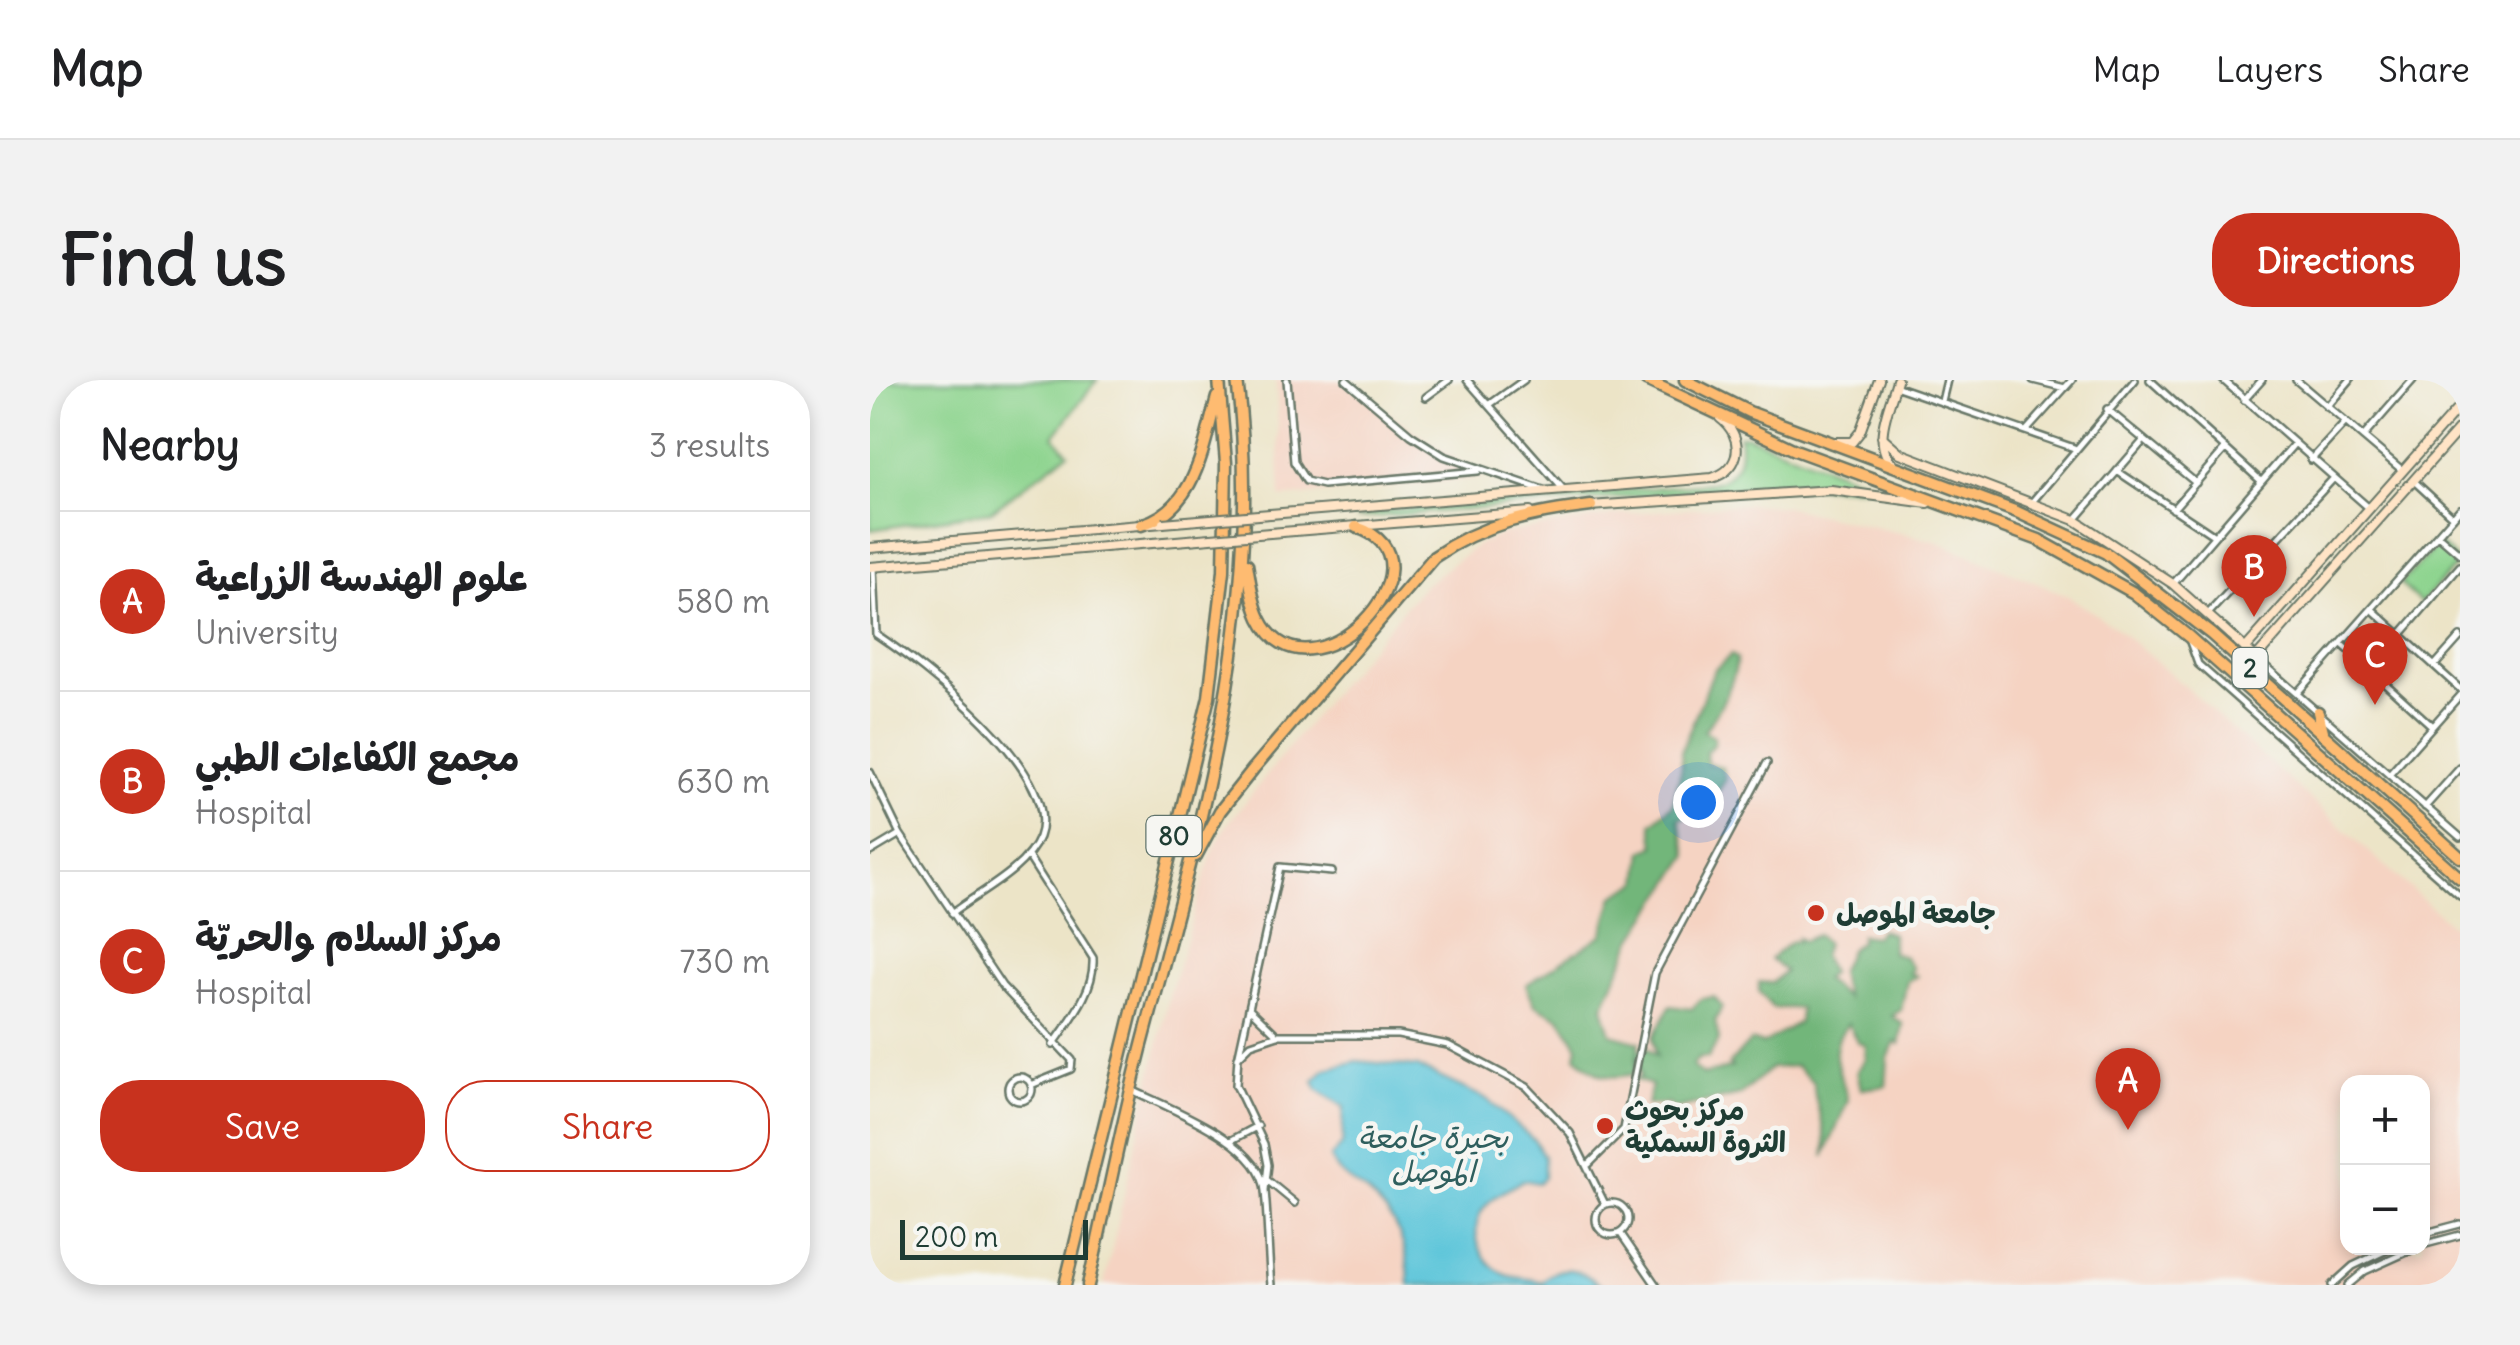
<!DOCTYPE html>
<meta charset="utf-8">
<style>
body{margin:0;font-family:Delius,"Playpen Sans Arabic",sans-serif;background:#f2f2f2;color:#202124}
.controls{position:absolute;right:30px;bottom:30px;display:grid;overflow:hidden;border-radius:20px;box-shadow:0 5px 15px #0003}
.controls button{width:90px;height:90px;display:grid;place-items:center;padding:0;border:0;border-bottom:2px solid #e0e0e0;background:#fff;color:#202124;font:50px sans-serif}
.scale{position:absolute;left:30px;bottom:25px;width:188px;box-sizing:border-box;padding-left:10px;border:5px solid #1f3d34;border-top:0;font-size:28px;line-height:35px;white-space:nowrap;color:#1f3d34;-webkit-text-stroke:8px #f6f6f2;paint-order:stroke}
.you{position:absolute;left:828px;top:422px;width:35px;height:35px;margin:-25px;border:8px solid #fff;border-radius:50%;background:#1a73e8;box-shadow:0 0 0 15px #1a73e833}
.badge{display:grid;place-items:center;width:65px;height:65px;border-radius:50%;background:#c8321e;color:#fff;font-size:32px;font-weight:700}
.pin{position:absolute;translate:-50% -82px;filter:drop-shadow(0 2px 5px #0008)}
.pin::after{content:'';position:absolute;top:52px;width:35px;height:30px;background:inherit;clip-path:polygon(0 0,100% 0,50% 100%)}
.list{margin:0;padding:0;list-style:none}
h2{display:flex;justify-content:space-between;align-items:center;height:130px;margin:0;padding:0 40px;font-size:42px}
h2 small{font-size:32px;font-weight:400;color:#757577}
.list li{display:grid;grid-template-columns:65px 1fr auto;gap:30px;align-items:center;box-sizing:border-box;height:180px;padding:0 40px;border-top:2px solid #e0e0e0}
.list b{display:block;font-size:38px;white-space:nowrap}
.list p{margin:0;font-size:32px;white-space:nowrap;color:#757577}
.list em{font-size:32px;font-style:normal;color:#757577}
.actions{display:flex;gap:20px;padding:30px 40px}
.actions a{flex:1;padding:22px 0;border:2px solid #c8321e;border-radius:40px;text-align:center;font-size:35px;color:#c8321e}
.actions .main{background:#c8321e;color:#fff}
.map{position:relative;flex:none;width:1590px;height:905px;overflow:hidden;border-radius:40px}
header{display:flex;align-items:center;gap:60px;box-sizing:border-box;height:140px;padding:0 50px;background:#fff;border-bottom:2px solid #e0e0e0}
header strong{font-size:48px}
nav{display:flex;gap:55px;margin-inline-start:auto;font-size:35px}
.intro{display:flex;align-items:center;justify-content:space-between;box-sizing:border-box;height:240px;padding:0 60px}
h1{margin:0;font-size:70px}
.button{padding:25px 45px;border-radius:40px;background:#c8321e;color:#fff;font-size:35px;font-weight:700}
main{display:flex;gap:60px;padding:0 60px}
aside{flex:1;background:#fff;border-radius:40px;box-shadow:0 5px 15px #0003}
.map>svg:first-child{display:block}
.built{fill:#f5d3c2;fill-rule:evenodd}
.green{fill:#8ed48f;stroke:#568862;stroke-width:2.5}
.forest{fill:#72b67a;stroke:#487a57;stroke-width:2.5}
.water{fill:#5ec6da;stroke:#3e8287;stroke-width:2.5}
.lines{fill:none;stroke-linecap:round;stroke-linejoin:round}
.street-casing{stroke:#677767;stroke-width:10}
.secondary-casing{stroke:#677767;stroke-width:12}
.highway-casing{stroke:#677767;stroke-width:15}
.street{stroke:#fff;stroke-width:5}
.secondary{stroke:#ffe4c6;stroke-width:8}
.highway{stroke:#febb71;stroke-width:10}
.secondary-bridge-casing{stroke:#677767;stroke-width:12;stroke-linecap:butt}
.secondary-bridge{stroke:#ffe4c6;stroke-width:8}
.poi-dot{fill:#c8321e;stroke:#f6f6f2;stroke-width:4}
.labels{text-anchor:middle;dominant-baseline:central;stroke-width:9;stroke-linejoin:round;paint-order:stroke}
.shield{fill:#f6f6f2;stroke:#60746d;stroke-width:2.5}
.shield-label{font-size:25px;font-weight:bold;fill:#1f3d34}
.poi-label{font-size:28px;font-weight:bold;fill:#1f3d34;stroke:#f6f6f2;text-anchor:start}
.water-label{font-size:30px;font-style:italic;fill:#2f5f5e;stroke:#f6f6f2}
</style>
<header>
<strong>Map</strong>
<nav><a>Map</a><a>Layers</a><a>Share</a></nav>
</header>
<div class="intro"><h1>Find us</h1><a class="button">Directions</a></div>
<main>
<aside>
<h2>Nearby<small>3 results</small></h2>
<ul class="list">
<li><span class="badge">A</span><div><b>علوم الهندسة الزراعية</b><p>University</p></div><em>580 m</em></li>
<li><span class="badge">B</span><div><b>مجمع الكفاءات الطبي</b><p>Hospital</p></div><em>630 m</em></li>
<li><span class="badge">C</span><div><b>مركز السلام والحريّة</b><p>Hospital</p></div><em>730 m</em></li>
</ul>
<div class="actions"><a class="main">Save</a><a>Share</a></div>
</aside>
<div class="map">
<svg width="1590" height="905" viewBox="0 0 1590 905">
<rect width="100%" height="100%" fill="#f6f6f2"/>
<filter id="ink" filterUnits="userSpaceOnUse"><feTurbulence type="fractalNoise" baseFrequency=".01" numOctaves="2"/><feDisplacementMap in="SourceGraphic" scale="20" xChannelSelector="R" yChannelSelector="G"/><feConvolveMatrix kernelMatrix="1 2 1 2 8 2 1 2 1" color-interpolation-filters="sRGB"/></filter>
<filter id="wash" filterUnits="userSpaceOnUse"><feTurbulence type="fractalNoise" baseFrequency=".0048" numOctaves="4" result="noise"/><feDisplacementMap in="SourceGraphic" scale="40" xChannelSelector="R" yChannelSelector="G"/><feGaussianBlur stdDeviation="2.25" result="paint"/><feColorMatrix in="noise" values="0 0 0 0 0 0 0 0 0 0 0 0 0 0 0 0 0 1.4 0 .05"/><feComposite in="paint" operator="in"/></filter>
<g filter="url(#wash)">
<rect width="100%" height="100%" fill="#ece4c7"/>
<path class="built" d="M406,0H470L613,98L411,118Z
M879,124L917,127L1065,161L1198,216L1245,247L1294,288L1590,553V905H234L298,620L342,472L357,445L472,301L554,205L609,164L635,153L752,134ZM1478,702H1552V868H1478Z"/>
<path class="green" d="M0,0H227L184,56L198,73L121,131L0,150Z
M875,55L995,102L992,108L912,105L489,138L496,132L843,103C866,97 873,78 869,56Z
M1569,163L1589,182L1551,223L1530,204Z"/>
<path class="forest" d="M861,275L867,279C864,304 849,332 834,351L844,357V365L836,372L837,383L852,387L856,399L837,428L809,439L818,476L763,559L733,627L741,654L770,662L768,671L778,668L787,676L783,658L800,626L822,629L831,619L844,617L852,627L845,641L849,660L838,678H829L822,686L833,695L862,687L859,684L881,661L893,664L929,642L930,628H902L889,612V602L902,603L915,591L900,579L922,561L927,562V558L933,561L947,555L956,564L952,576L961,593L953,599L976,618L969,593L979,570L990,562V555L1005,557L1010,550L1022,554V573L1035,577L1043,589L1039,593L1047,596L1037,601L1031,630L1022,636L1033,644L1029,665L1025,662L1018,678L1016,706L991,709L987,691L995,680L996,666L987,661L978,644C955,669 970,692 978,720L954,777C960,750 943,728 944,703L926,686L901,688L870,715L806,729L798,724L777,725L782,705L764,699L771,697L767,673L765,694C736,700 727,696 706,676L708,666L691,639L665,625L656,605L732,555L744,516L769,502L773,471L785,466L782,443L803,425L812,387L811,372L844,290Z"/>
<path class="water" d="M487,681L548,687L617,719L665,761L674,776V798L668,803L653,800C643,807 629,813 620,821C595,844 607,880 634,894C647,900 661,897 672,902C690,882 711,889 730,905H539C539,869 528,838 499,815C483,801 470,798 460,778L472,765L474,727L448,710L444,701L455,689Z"/>
</g>
<g filter="url(#ink)">
<g class="lines">
<defs>
<path id="street" d="M417,0L424,82L436,101L453,105L608,91
M476,0L541,55L574,76L673,110
M597,0L694,110
M1163,0L1195,8
M1280,0L1391,101
M1353,0L1499,128
M1426,0L1532,90
M1025,6L1204,68
M556,17L579,0
M1374,20L1392,0
M1072,21L1077,0
M619,25L654,0
M1457,27L1480,0
M1237,29L1326,103
M1157,50L1202,0
M1493,57L1543,0
M1441,80L1475,43
M1247,91L1343,155
M1545,102L1583,137
M1162,122L1265,0
M1303,129L1355,69
M1205,140L1274,60
M1568,155L1590,174
M3,187L6,254C52,285 193,392 169,457C157,489 108,513 82,533
M1303,204L1424,64
M1503,230L1590,309
M1338,234L1463,99
M1531,254L1590,186
M1319,259L1328,284L1590,516
M1472,264L1562,346
M1386,278L1590,457
M1565,285L1590,257
M1427,313L1590,129
M0,392L30,454L132,606L202,680L201,689L161,705
M1519,395L1590,315
M1555,427L1590,388
M0,472L30,454
M158,476L223,578C225,610 201,639 183,665
M379,628L405,653
M369,674L410,487L462,492
M138 709a12 12 0 1 1 24 0a12 12 0 1 1-24 0Z
M262,710C300,729 391,762 395,811C398,842 398,874 401,905
M360,761L388,746
M719,784L754,749L785,593L897,383
M397,800L425,823
M395,810L398,785L394,764L366,705L368,677L381,664L408,655H528L578,665L657,707L700,753L735,824
M726 839a16 16 0 1 1 32 0a16 16 0 1 1-32 0Z
M751,854L786,905
M1552,854L1590,844
M1552,865L1590,855
M1462,905L1483,886L1521,868
M1478,905L1495,891L1546,868"/>
<path id="secondary" d="M1012,57L1030,73L1205,140L1303,204L1386,278L1590,48
M965,62H982L990,52L1009,0
M1024,85C1000,64 1020,26 1027,0
M719,126L961,110L1058,123
M400,134L842,98C873,89 874,56 850,38
M400,153L660,132
M0,168L293,143
M0,187L294,162
M1375,269L1590,26"/>
<path id="highway" d="M776,0L925,70L1169,160L1264,213L1319,257L1590,498
M815,0L879,32L1147,132L1236,173L1341,254L1590,477
M271,145C327,128 333,66 347,17
M377,184C380,201 382,221 390,238C436,335 588,180 486,147
M1448,332L1453,351
M326,476L350,431L384,388L564,177C613,143 663,133 721,126
M195,905L339,317L354,191L356,83L349,0
M218,905C236,826 251,747 271,669C328,451 397,227 367,0"/>
</defs>
<use href="#street" class="street-casing"/>
<use href="#secondary" class="secondary-casing"/>
<use href="#highway" class="highway-casing"/>
<use href="#street" class="street"/>
<use href="#secondary" class="secondary"/>
<use href="#highway" class="highway"/>
<defs>
<path id="secondary-bridge" d="M293,143L400,134
M294,162L400,153"/>
</defs>
<use href="#secondary-bridge" class="secondary-bridge-casing"/>
<use href="#secondary-bridge" class="secondary-bridge"/>
</g>
</g>
<g class="poi-dot">
<circle cx="946" cy="533" r="10"/>
<circle cx="735" cy="746" r="10"/>
</g>
<g class="labels">
<g class="shield">
<rect x="1362.5" y="268" width="35" height="40" rx="8"/>
<rect x="276.5" y="436" width="55" height="40" rx="8"/>
</g>
<g class="shield-label">
<text x="1380" y="288">2</text>
<text x="304" y="456">80</text>
</g>
<g class="poi-label">
<text x="966" y="533">جامعة الموصل</text>
<text x="755" y="730">مركز بحوث<tspan x="755" dy="32">الثروة السمكية</tspan></text>
</g>
<g class="water-label">
<text x="563" y="757">بحيرة جامعة<tspan x="563" dy="34">الموصل</tspan></text>
</g>
</g>
</svg>
<div class="controls">
<button>+</button>
<button>−</button>
</div>
<div class="scale">200 m</div>
<div class="you"></div>
<div class="pin badge" style="left:1258px;top:750px">A</div>
<div class="pin badge" style="left:1384px;top:237px">B</div>
<div class="pin badge" style="left:1505px;top:325px">C</div>
</div>
</main>
